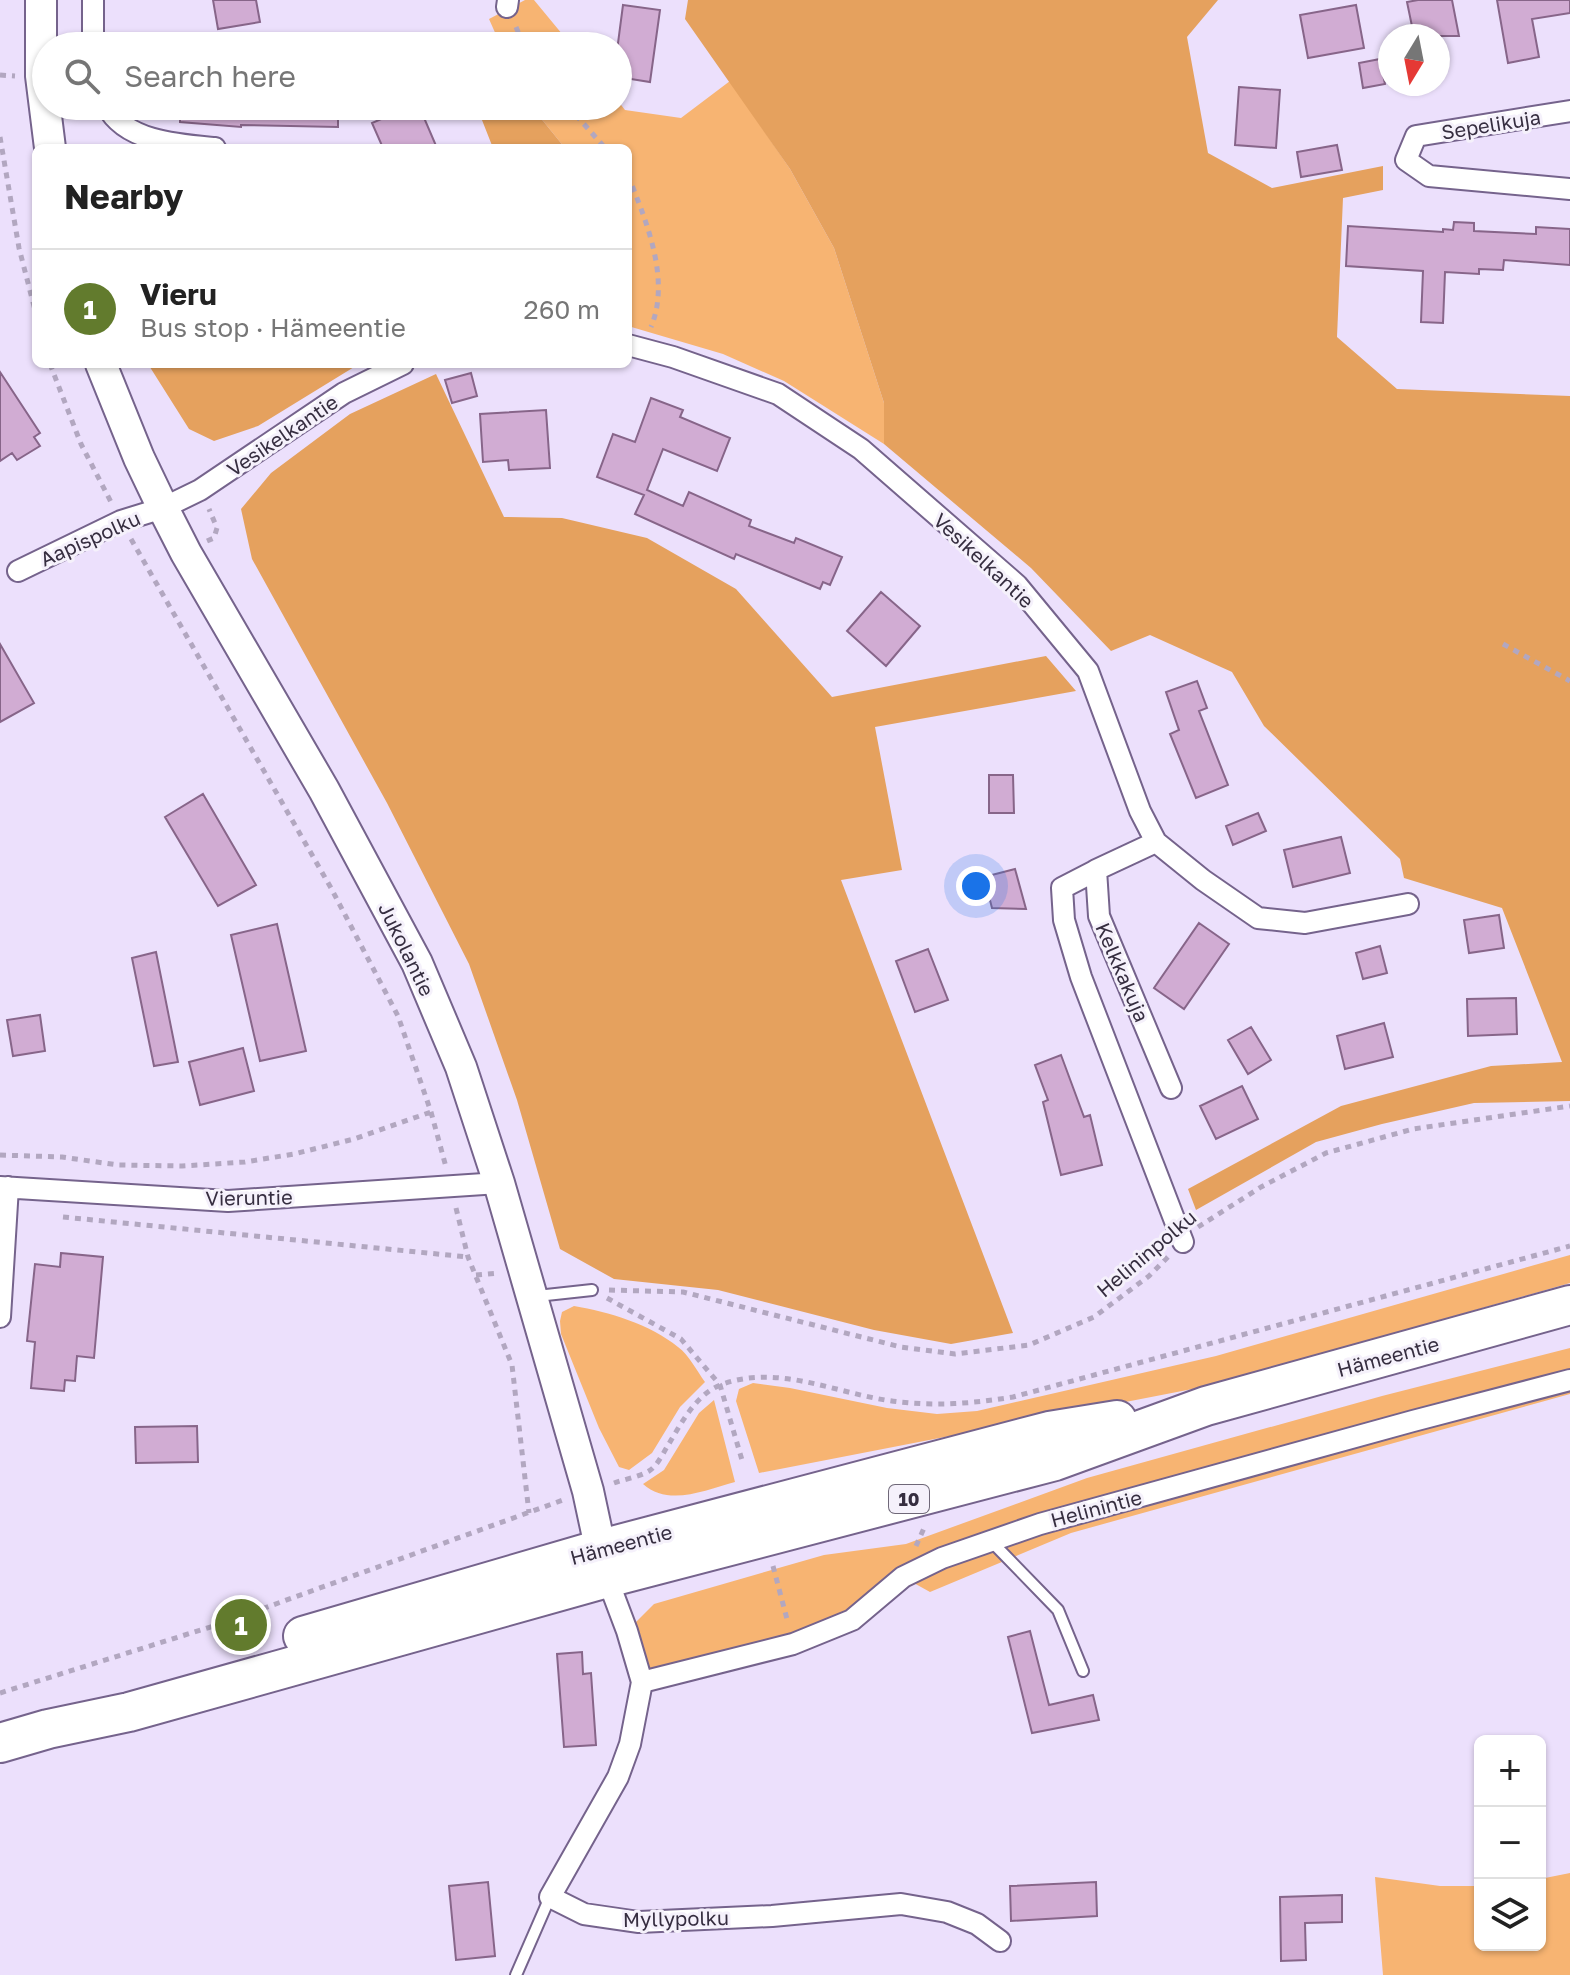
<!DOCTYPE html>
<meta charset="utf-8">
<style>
body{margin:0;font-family:"Golos Text",sans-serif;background:#f2f2f2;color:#222}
.controls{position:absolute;right:24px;bottom:24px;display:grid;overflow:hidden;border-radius:12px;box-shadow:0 2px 6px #0004}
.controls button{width:72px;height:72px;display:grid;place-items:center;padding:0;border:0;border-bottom:2px solid #e0e0e0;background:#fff;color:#222;font:40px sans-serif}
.compass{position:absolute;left:1378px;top:24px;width:72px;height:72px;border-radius:50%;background:#fff;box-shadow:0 2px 6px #0004;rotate:190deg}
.you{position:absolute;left:976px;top:886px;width:28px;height:28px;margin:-20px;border:6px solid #fff;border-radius:50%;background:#1a73e8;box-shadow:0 0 0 12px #1a73e833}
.badge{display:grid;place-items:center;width:52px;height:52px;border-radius:50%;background:#627b2d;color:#fff;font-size:26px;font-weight:700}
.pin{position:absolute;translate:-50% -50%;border:4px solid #fff;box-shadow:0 2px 8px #0006}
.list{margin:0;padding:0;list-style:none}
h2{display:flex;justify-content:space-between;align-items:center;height:104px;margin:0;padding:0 32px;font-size:34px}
h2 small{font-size:26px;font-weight:400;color:#767676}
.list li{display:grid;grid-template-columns:52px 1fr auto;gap:24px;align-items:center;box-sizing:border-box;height:120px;padding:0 32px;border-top:2px solid #e0e0e0}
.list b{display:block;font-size:30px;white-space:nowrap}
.list p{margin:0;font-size:26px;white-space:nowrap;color:#767676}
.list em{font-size:26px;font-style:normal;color:#767676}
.icon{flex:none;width:44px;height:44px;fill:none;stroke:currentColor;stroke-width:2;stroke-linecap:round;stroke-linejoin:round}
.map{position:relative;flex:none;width:1570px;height:1975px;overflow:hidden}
.search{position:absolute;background:#fff;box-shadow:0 2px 6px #0004;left:32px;top:32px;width:600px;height:88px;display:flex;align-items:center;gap:20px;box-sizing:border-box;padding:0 28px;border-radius:44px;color:#767676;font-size:30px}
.panel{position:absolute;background:#fff;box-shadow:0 2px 6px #0004;left:32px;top:144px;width:600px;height:224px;border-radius:12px}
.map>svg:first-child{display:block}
.green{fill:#f7b472}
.forest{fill:#e5a15e}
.building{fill:#d1acd3;stroke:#876589;stroke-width:2}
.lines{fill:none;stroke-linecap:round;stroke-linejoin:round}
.lane-casing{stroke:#75638c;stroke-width:14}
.street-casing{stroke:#75638c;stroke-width:24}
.secondary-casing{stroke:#75638c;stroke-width:34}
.highway-casing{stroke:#75638c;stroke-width:42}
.path{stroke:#b2a7c0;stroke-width:5;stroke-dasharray:6 6;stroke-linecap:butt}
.lane{stroke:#fff;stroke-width:10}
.street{stroke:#fff;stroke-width:20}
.secondary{stroke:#fff;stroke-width:30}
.highway{stroke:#fff;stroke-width:38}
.labels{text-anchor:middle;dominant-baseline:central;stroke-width:6;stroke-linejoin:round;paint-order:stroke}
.shield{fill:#f5f1fb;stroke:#6f6878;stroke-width:2}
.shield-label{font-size:18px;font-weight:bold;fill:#362e40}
.street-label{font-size:20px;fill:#362e40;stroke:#f5f1fb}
</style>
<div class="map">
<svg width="1570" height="1975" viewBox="0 0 1570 1975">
<rect width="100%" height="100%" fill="#ece0fc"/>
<path class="green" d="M525,0H534L572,46H501L489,19Z
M730,81L790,169L834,248L884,403V444L784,381L723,354L628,326V148H565L531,106H618V101L625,110L681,118Z
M1570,1255V1283L1213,1385L759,1473L736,1401L739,1389L753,1383L790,1388L887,1408L937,1414L977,1411L1216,1356Z
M574,1306C609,1312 650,1324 678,1347C689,1355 697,1371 705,1382L680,1407L652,1453L629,1470L619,1467L599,1428L561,1334L560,1321L562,1312Z
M1570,1348V1394L1071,1533L930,1592L903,1577L793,1644L642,1682L627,1631L654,1604L824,1555L906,1544L1087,1478L1382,1396Z
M714,1400L735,1482C705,1490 669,1507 643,1484L664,1470L699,1413Z
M1570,1873V1975H1383L1375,1877L1440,1886H1480V1945H1540V1879Z"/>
<path class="forest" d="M688,0H1218L1187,37L1208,153L1272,188L1383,166V190L1343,198L1337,337L1397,389L1570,396V1101L1474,1103L1382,1124L1316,1142L1196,1210L1188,1189L1341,1106L1491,1066L1562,1062L1502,908L1404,878L1400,859L1264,726L1232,672L1150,635L1111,651L1031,568L884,444V403L834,248L790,169L685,19Z
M500,106H531L565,148H493L480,115Z
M148,364H359L258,426L214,441L189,429Z
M436,374L504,517L562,518L647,538L736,589L832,697L1046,656L1076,691L875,727L902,870L841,880L1013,1333L951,1344L874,1330L718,1290L614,1279L560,1249L517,1100L469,964L387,803L252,559L241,509L271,473L350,414Z"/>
<path class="building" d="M213,0H256L260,22L218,29Z
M1418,0H1452L1459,36H1414L1407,2Z
M1497,0H1570V13L1532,19L1539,57L1508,63Z
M623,5L660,10L650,82L618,77V43Z
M1356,5L1364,48L1308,58L1300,15Z
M1380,59L1385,84L1363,88L1359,63Z
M1239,87L1280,90L1276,148L1235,145Z
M180,106H338V127L241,125V127L180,122Z
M381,106H419L437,148H383L372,123L386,117Z
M1337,145L1342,170L1301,177L1297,152Z
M1454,222L1474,223V231L1536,234V227L1570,229V265L1504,260L1503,270L1479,269V274L1445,272L1443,323L1421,322L1423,271L1346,266L1348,226L1443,232V229L1453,230Z
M0,372L40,433L34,437L40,446L17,460L12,453L0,461Z
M471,373L477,396L452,403L445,380Z
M651,398L683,410L680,417L730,438L717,471L663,449L647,490L683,506L689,492L751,520L749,526L794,543L796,538L842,557L830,585L823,582L820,589L736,554L734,559L635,514L644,495L597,477L613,434L635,442Z
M546,410L550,468L509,470L508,460L483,462L480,414Z
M881,592L920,626L886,666L847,631Z
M0,644L34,703L0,722Z
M1197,681L1207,708L1199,711L1228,785L1196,798L1170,734L1179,730L1166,692Z
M989,775H1013L1014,813H989Z
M203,794L256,885L218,906L165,817Z
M1258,813L1266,831L1233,845L1226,826Z
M1341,837L1350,873L1293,887L1284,850Z
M1015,869L1026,909L992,908L984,877Z
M1499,915L1504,948L1469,953L1464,920Z
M1199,923L1229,944L1184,1009L1154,988Z
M277,924L306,1051L260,1061L231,935Z
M1380,946L1387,973L1363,979L1356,953Z
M928,949L948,1000L915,1012L896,961Z
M156,952L178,1062L154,1066L132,958Z
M1516,998L1517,1034L1468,1036L1467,999Z
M40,1015L45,1051L13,1056L7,1020Z
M1384,1023L1393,1057L1345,1069L1337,1036Z
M1251,1027L1271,1060L1248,1074L1228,1040Z
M243,1048L254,1091L200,1105L189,1062Z
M1061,1055L1084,1117L1090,1115L1102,1165L1061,1175L1043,1102L1048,1100L1035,1065Z
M1242,1086L1258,1119L1216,1139L1200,1106Z
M61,1253L103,1257L94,1358L77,1356L75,1381L65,1380L64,1391L31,1388L35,1342L27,1341L35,1264L60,1267Z
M197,1426L198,1462L136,1463L135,1427Z
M1030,1631L1049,1705L1093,1695L1099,1720L1032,1733L1008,1637Z
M582,1652L583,1674L591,1673L596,1745L564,1747L557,1654Z
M488,1882L495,1956L456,1960L449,1886Z
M1096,1882L1097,1916L1011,1921L1010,1886Z
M1342,1895V1922L1305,1923L1306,1960L1281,1961L1280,1897Z"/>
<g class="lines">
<defs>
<path id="lane" d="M537,1296L592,1290
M992,1542L1058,1610L1083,1671
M516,1975L550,1897"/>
<path id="street" d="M93,0V46
M507,7L508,0
M107,106C125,142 180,145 215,148
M1570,111L1416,136L1406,160L1429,176L1570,189
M628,345L673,357L778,394L861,449L1017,585L1088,671L1140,811L1156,842L1203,880L1258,918L1305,923L1408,904
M18,571L121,521L163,508L200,490L344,393L403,364
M1156,842L1096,870L1099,916L1171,1088
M1095,871L1062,888L1064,920L1081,977L1183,1242
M0,1187L228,1201L499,1183
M0,1317L8,1187
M607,1578L627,1631L642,1682L630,1744L618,1777L550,1897L584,1914L639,1922L772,1916L901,1904L947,1912L977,1924L1000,1941
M642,1682L793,1644L852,1620L903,1577L942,1558L1040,1524L1413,1421L1570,1380"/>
<path id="secondary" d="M41,0V76L50,148
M101,364L139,458L163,508L186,553L324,790L417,963L461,1067L499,1183L588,1491L605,1570"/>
<path id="highway" d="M303,1636L601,1549L1049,1431L1117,1420
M0,1743L48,1729L129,1712L607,1578L1055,1461L1206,1406L1570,1305"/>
</defs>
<use href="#lane" class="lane-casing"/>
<use href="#street" class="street-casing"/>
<use href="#secondary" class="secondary-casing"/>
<use href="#highway" class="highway-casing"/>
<path class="path" d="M516,27L524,46
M0,75L15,76
M568,106L605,148
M0,137L19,248L36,314
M628,175C646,221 671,279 651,327
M50,364L81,444L111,502
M131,539L331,888L398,1016L431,1112L446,1167
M207,541L214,538L217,528L209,509
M1503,644L1570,681
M0,1155L62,1157L118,1165L182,1166L245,1162L294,1154L354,1139L431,1112
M456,1208L468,1257L512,1365L529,1513
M63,1217L468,1257
M1198,1227L1261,1187L1326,1153L1413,1129L1570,1106
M476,1275L499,1273
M609,1290L683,1292L901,1347L955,1354L1029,1345L1094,1317L1149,1276L1168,1257
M607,1298L681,1339L720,1385L742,1460
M614,1483C625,1479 639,1477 649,1471C657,1466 662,1455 667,1447C681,1424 696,1393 723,1384C777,1365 831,1391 885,1400C929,1407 970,1404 1013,1397L1570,1246
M916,1546L925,1526
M773,1566L788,1623
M0,1693L223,1623L563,1500"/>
<use href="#lane" class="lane"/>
<use href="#street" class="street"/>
<use href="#secondary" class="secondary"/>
<use href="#highway" class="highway"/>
</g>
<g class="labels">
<rect class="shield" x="889" y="1485" width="40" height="28" rx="6"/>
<g class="shield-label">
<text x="909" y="1499">10</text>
</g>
<g class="street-label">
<text transform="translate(1491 124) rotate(-9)">Sepelikuja</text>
<text transform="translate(282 435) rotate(-34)">Vesikelkantie</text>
<text transform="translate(90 538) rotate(-24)">Aapispolku</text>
<text transform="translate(984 560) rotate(43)">Vesikelkantie</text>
<text transform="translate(407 949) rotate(64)">Jukolantie</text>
<text transform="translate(1123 972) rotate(67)">Kelkkakuja</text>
<text transform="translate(249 1197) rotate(-1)">Vieruntie</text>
<text transform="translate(1146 1253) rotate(-40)">Helininpolku</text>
<text transform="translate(1388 1356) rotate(-15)">Hämeentie</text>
<text transform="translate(1096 1508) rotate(-15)">Helinintie</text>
<text transform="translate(621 1544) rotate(-15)">Hämeentie</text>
<text transform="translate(676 1918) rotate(-1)">Myllypolku</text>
</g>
</g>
</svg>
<div class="controls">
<button>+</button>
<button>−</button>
<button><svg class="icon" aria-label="layers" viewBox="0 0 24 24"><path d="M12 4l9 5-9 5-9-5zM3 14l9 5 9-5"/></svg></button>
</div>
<svg class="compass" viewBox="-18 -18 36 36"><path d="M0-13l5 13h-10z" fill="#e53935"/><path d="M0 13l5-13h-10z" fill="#767676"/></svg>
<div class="you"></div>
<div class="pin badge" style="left:241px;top:1625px">1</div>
<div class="search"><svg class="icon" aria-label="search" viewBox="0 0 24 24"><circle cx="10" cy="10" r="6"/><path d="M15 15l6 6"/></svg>Search here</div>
<section class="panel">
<h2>Nearby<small></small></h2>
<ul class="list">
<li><span class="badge">1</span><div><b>Vieru</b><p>Bus stop · Hämeentie</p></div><em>260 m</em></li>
</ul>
</section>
</div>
